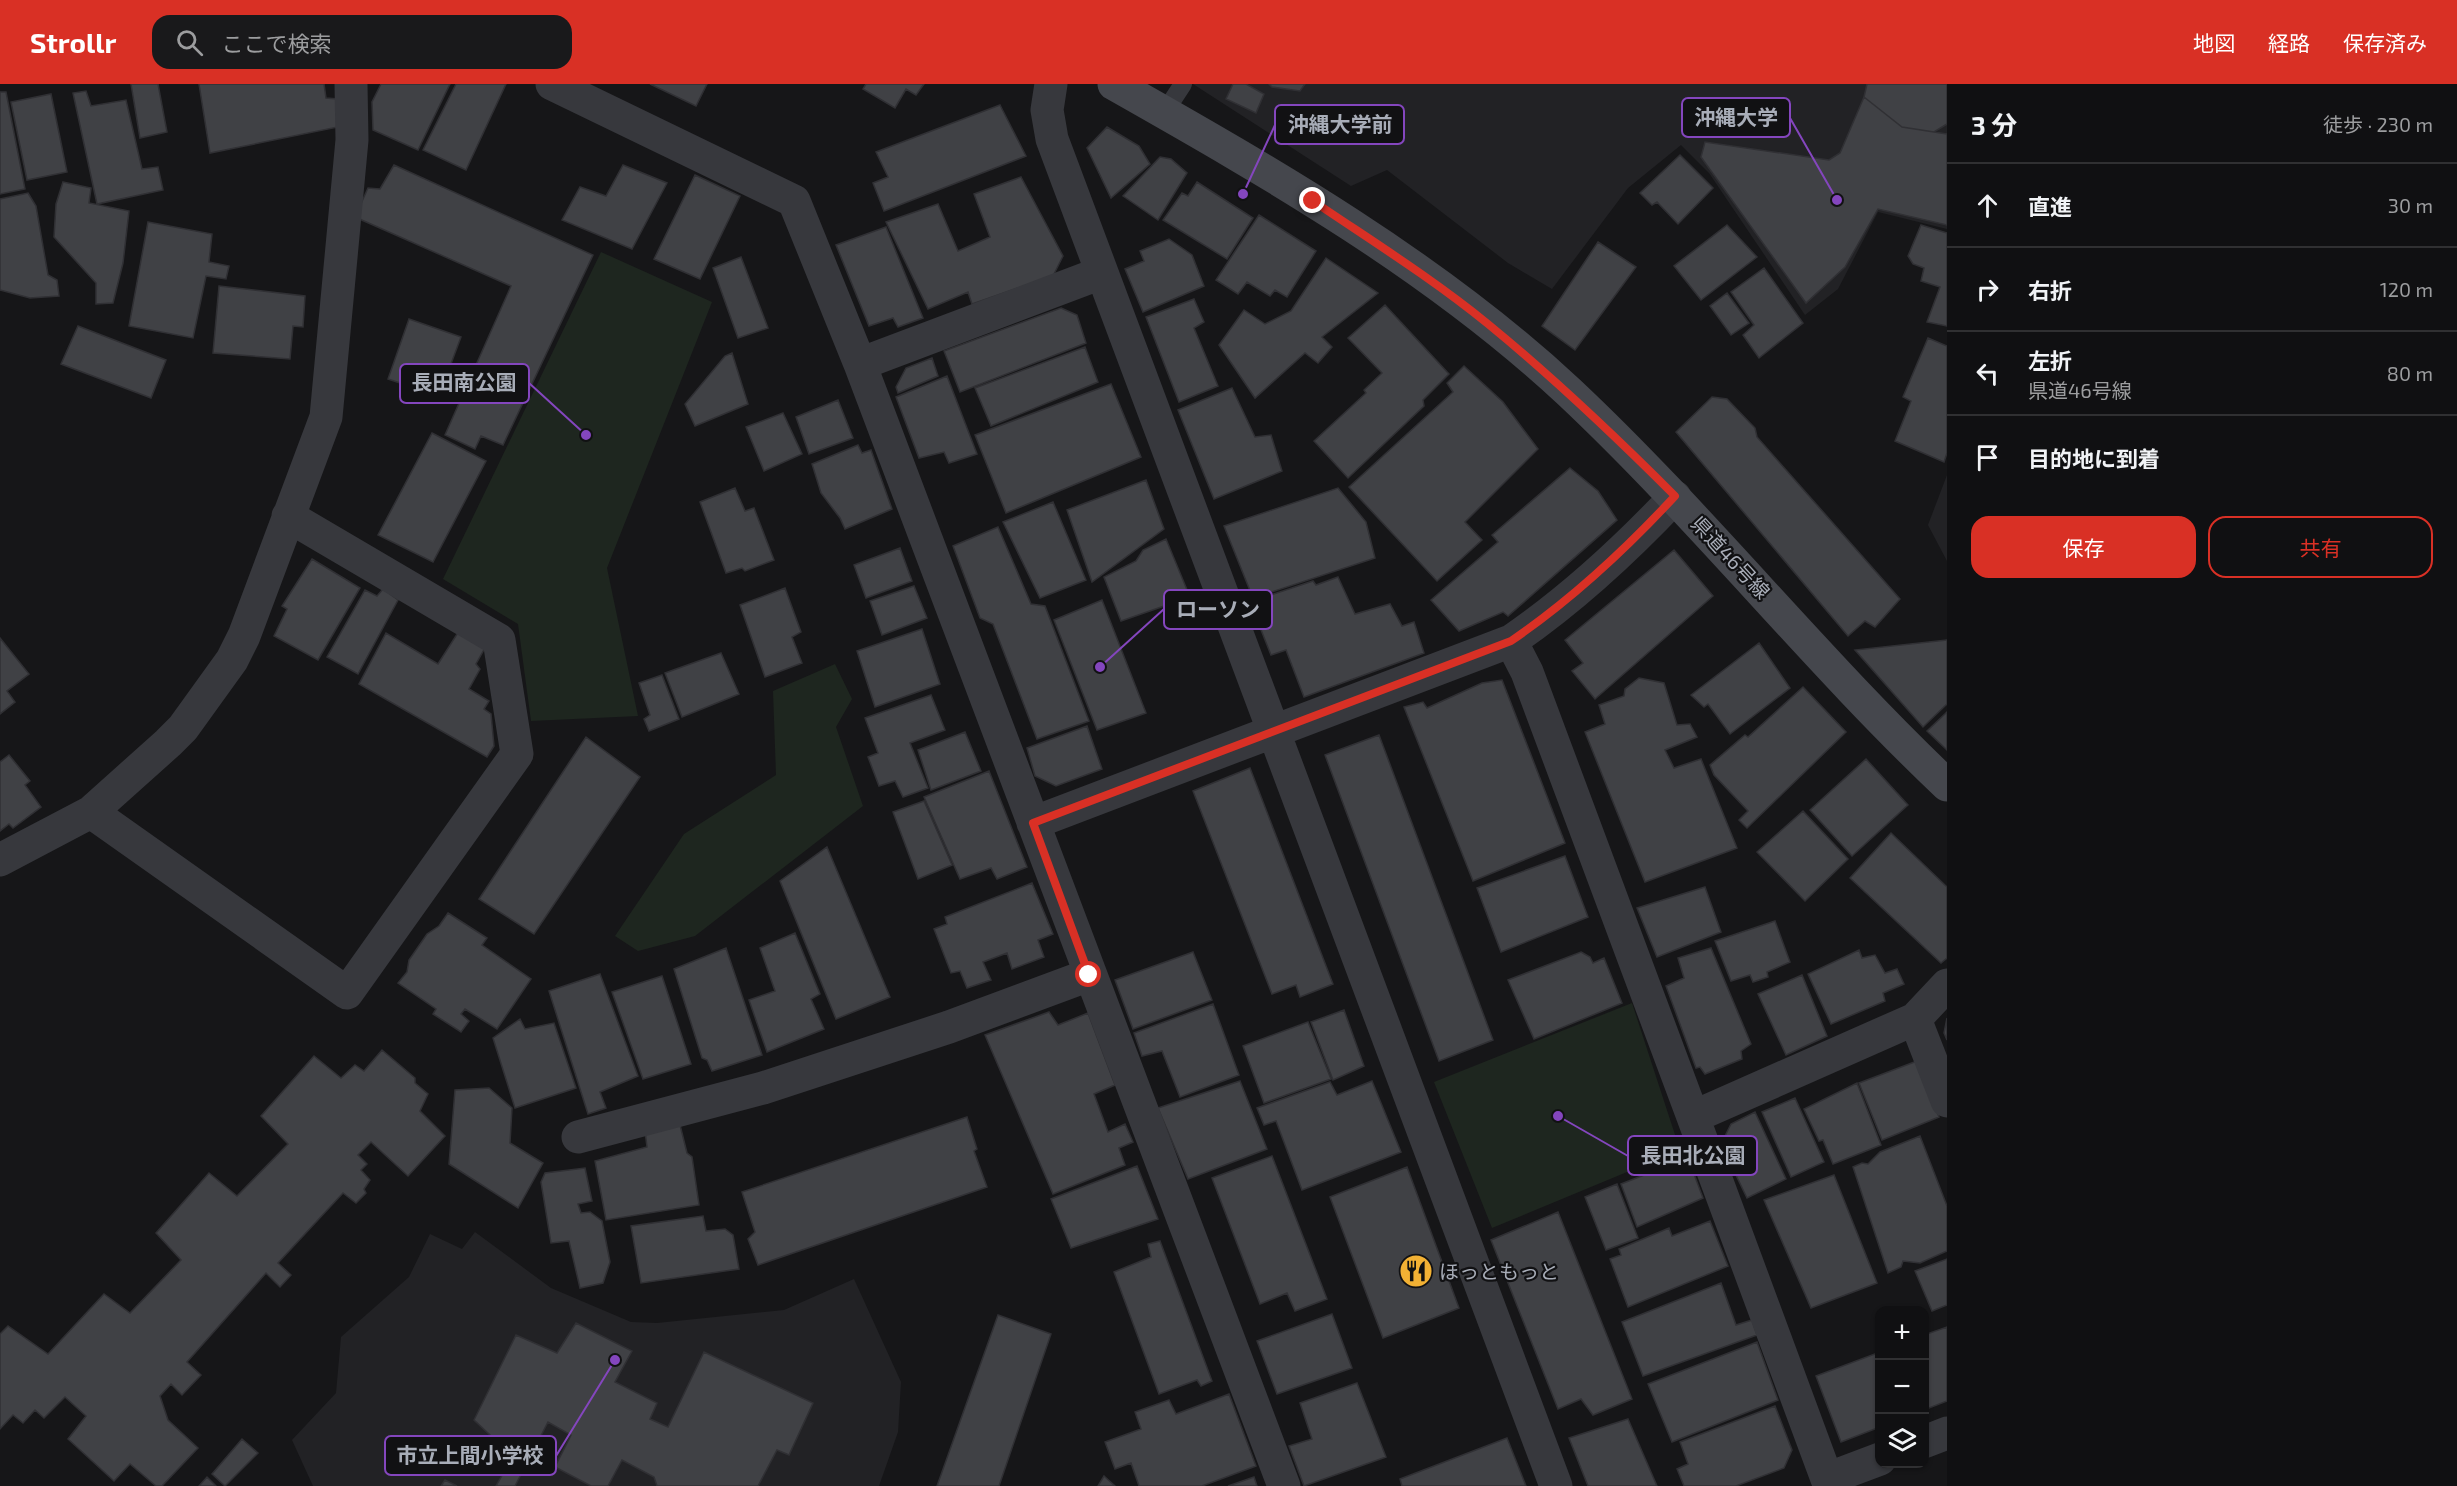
<!DOCTYPE html>
<html lang="ja">
<meta charset="utf-8">
<style>
body{margin:0;font-family:"Exo 2","Noto Sans JP",sans-serif;background:#19191b;color:#f1f3f6}
.controls{position:absolute;right:18px;bottom:18px;display:grid;overflow:hidden;border-radius:12px;box-shadow:0 2px 4px #0004}
.controls button{width:54px;height:54px;display:grid;place-items:center;padding:0;border:0;border-bottom:2px solid #303032;background:#101012;color:#f1f3f6;font:30px sans-serif}
.stop{position:absolute;width:18px;height:18px;margin:-14px;border:4px solid #d93025;border-radius:50%;background:#fff}
.stop.end{background:#d93025;border-color:#fff;box-shadow:0 2px 6px #0008}
.list{margin:0;padding:0;list-style:none}
h2{display:flex;justify-content:space-between;align-items:center;height:78px;margin:0;padding:0 24px;font-size:26px}
h2 small{font-size:20px;font-weight:400;color:#9c9d9f}
.list li{display:grid;grid-template-columns:39px 1fr auto;gap:18px;align-items:center;box-sizing:border-box;height:84px;padding:0 24px;border-top:2px solid #303032}
.list b{display:block;font-size:22px;white-space:nowrap}
.list p{margin:0;font-size:20px;white-space:nowrap;color:#9c9d9f}
.list em{font-size:20px;font-style:normal;color:#9c9d9f}
.actions{display:flex;gap:12px;padding:18px 24px}
.actions a{flex:1;padding:14px 0;border:2px solid #d93025;border-radius:18px;text-align:center;font-size:21px;color:#d93025}
.actions .main{background:#d93025;color:#fff}
.icon{flex:none;width:33px;height:33px;fill:none;stroke:currentColor;stroke-width:2;stroke-linecap:round;stroke-linejoin:round}
.map{position:relative;flex:none;width:1947px;height:1402px;overflow:hidden}
header{display:flex;align-items:center;gap:36px;box-sizing:border-box;height:84px;padding:0 30px;background:#d93025;color:#fff}
header strong{font-size:28px}
nav{display:flex;gap:33px;margin-inline-start:auto;font-size:21px}
.search{width:420px;height:54px;background:#19191b;display:flex;align-items:center;gap:15px;box-sizing:border-box;padding:0 21px;border-radius:18px;color:#9c9d9f;font-size:22px}
main{display:flex}
aside{flex:1;background:#101012}
.map>svg:first-child{display:block}
.built{fill:#222225}
.green{fill:#1e261f}
.building{fill:#404145;stroke:#303034;stroke-width:1.5}
.lines{fill:none;stroke-linecap:round;stroke-linejoin:round}
.service{stroke:#37383d;stroke-width:18}
.minor{stroke:#37383d;stroke-width:33}
.secondary{stroke:#45474d;stroke-width:33}
.route{stroke:#d93025;stroke-width:8}
.labels{text-anchor:middle;dominant-baseline:central;stroke-width:4.5;stroke-linejoin:round;paint-order:stroke}
.street-label{font-size:20px;fill:#a8adb8;stroke:#111113}
.poi-label{font-size:20px;fill:#a8adb8;stroke:#111113;text-anchor:start}
.leader{fill:none;stroke:#8446be;stroke-width:2}
.callout-dot{fill:#8446be;stroke:#111113;stroke-width:2}
.callout{fill:#111113;stroke:#8446be;stroke-width:2}
.callout-label{font-size:21px;text-anchor:middle;font-weight:bold;fill:#a8adb8}
</style>
<header>
<strong>Strollr</strong>
<div class="search"><svg class="icon" aria-label="search" viewBox="0 0 24 24"><circle cx="10" cy="10" r="6"/><path d="M15 15l6 6"/></svg>ここで検索</div>
<nav><a>地図</a><a>経路</a><a>保存済み</a></nav>
</header>
<main>
<div class="map">
<svg width="1947" height="1402" viewBox="0 0 1947 1402">
<rect width="100%" height="100%" fill="#161618"/>
<path class="built" d="M1193,0H1947V145L1878,128L1838,205L1805,231L1709,89L1681,61L1628,104L1552,205L1508,179L1387,86L1351,102Z
M1947,391V477L1928,441Z
M475,1148L551,1204L631,1238L657,1239L784,1226L854,1195L901,1298L898,1348L879,1402H313L292,1356L336,1309L341,1253L409,1193L430,1150L462,1165Z"/>
<path class="green" d="M601,168L712,218L607,484L638,632L531,637L518,540L443,495Z
M835,580L852,615L836,643L863,722L695,852L638,867L615,852L684,750L776,691L773,607Z
M1632,919L1680,1066L1492,1144L1434,998Z"/>
<path class="building" d="M131,0H158L167,48L140,54Z
M199,0H324L326,14L338,15V43L210,69Z
M381,0H450L418,66L373,46L372,18Z
M456,0H506L466,86L423,66Z
M650,0H707L696,22Z
M866,0H924L916,11L906,5L895,24L863,5Z
M1233,0H1246L1264,10L1256,29L1226,15Z
M1269,0H1305L1300,7L1272,3Z
M1867,0H1947V40L1934,48L1902,43L1864,13Z
M86,7L91,22L126,16L142,85L158,83L163,106L97,120L73,9Z
M0,8H6L25,105L0,110Z
M51,10L67,88L27,96L11,18Z
M1864,13L1902,43L1947,50V141L1878,125L1845,183L1806,219L1701,73L1705,58L1829,76L1840,69Z
M1000,21L1026,72L884,127L873,99L888,93L876,68Z
M1107,43L1139,62L1150,80L1111,114L1087,64Z
M1680,71L1713,104L1678,140L1657,118L1652,121L1640,109Z
M1160,73L1171,75L1187,89L1158,136L1123,112Z
M394,81L593,171L503,361L481,352L475,365L445,351L511,202L355,133L368,104L380,105Z
M623,81L667,99L632,165L562,136L580,103L606,112Z
M695,91L740,112L700,195L654,175Z
M1021,93L1063,172L1053,192L972,220L968,208L928,225L886,138L938,120L958,167L990,153L974,110Z
M63,98L91,104L89,119L129,127L123,179L113,219L96,220V199L54,153L56,120Z
M1197,98L1253,134L1227,175L1163,136L1182,109L1188,112Z
M28,109L36,122L48,191L57,196L59,212L30,214L0,206V115Z
M1259,131L1316,167L1287,213L1275,206L1270,212L1247,198L1238,210L1216,196Z
M148,138L212,150L209,178L229,182L226,195L206,192L193,254L129,242Z
M1727,141L1757,173L1701,216L1674,182Z
M1921,141L1947,149V242L1927,238L1940,203L1921,197L1924,184L1913,180L1908,172Z
M886,143L923,234L898,243L893,234L869,242L836,161Z
M1169,155L1192,171L1204,202L1143,228L1125,185L1144,177L1140,167Z
M1598,158L1636,183L1575,266L1542,242Z
M741,173L768,244L738,254L713,184Z
M1326,174L1378,209L1322,253L1332,263L1318,279L1305,269L1255,314L1219,261L1244,226L1265,240L1291,227Z
M1764,184L1803,239L1759,274L1743,251L1754,241L1731,208Z
M219,202L305,212L303,243L293,242L290,275L213,269Z
M1727,209L1749,239L1731,251L1710,222Z
M1194,215L1204,238L1194,244L1218,302L1179,318L1146,233Z
M1385,221L1449,290L1423,316L1424,322L1348,394L1314,357L1366,309L1364,306L1382,289L1348,254Z
M1061,224L1077,231L1086,259L960,308L944,267Z
M409,235L461,253L439,312L388,295Z
M78,242L166,276L151,314L61,280Z
M1928,254L1947,262V369L1944,378L1895,357L1911,317L1903,313Z
M1085,263L1098,298L991,342L975,304Z
M732,269L748,320L695,342L685,320L725,272Z
M932,274L938,292L898,309L896,303L906,284Z
M1464,282L1503,318L1538,365L1465,438L1482,456L1437,497L1349,403L1453,308L1447,299Z
M947,292L977,370L949,379L944,368L919,374L896,313Z
M1111,300L1141,373L1006,429L975,351Z
M1232,304L1255,353L1271,351L1282,387L1214,415L1178,326Z
M1712,313L1727,315L1755,344L1757,353L1900,515L1875,543L1865,537L1848,552L1676,348Z
M838,316L853,354L809,370L796,333Z
M783,329L802,370L764,387L746,343Z
M432,349L486,377L433,478L378,451Z
M858,361L862,369L871,366L892,425L845,445L840,434L821,409L812,380Z
M1570,384L1598,407L1617,436L1508,532L1503,528L1459,547L1431,516L1498,458L1492,451Z
M1146,396L1164,445L1092,498L1067,426Z
M735,404L745,427L754,424L774,476L745,487L742,484L726,489L700,418Z
M1338,404L1366,438L1375,474L1253,514L1224,442Z
M1053,418L1086,496L1040,514L1003,438Z
M998,443L1031,520L1045,522L1089,637L1037,655L993,540L980,534L953,462Z
M1166,455L1190,513L1121,537L1104,493L1136,477L1143,466Z
M900,464L912,497L866,514L854,481Z
M1674,466L1713,512L1595,615L1572,587L1583,579L1565,556Z
M312,475L360,504L318,576L274,552L287,525L282,522Z
M1338,493L1355,530L1390,520L1402,542L1414,538L1424,569L1304,613L1286,566L1271,571L1250,518L1313,497L1316,501Z
M914,502L927,534L882,551L870,517Z
M785,504L801,548L792,553L802,579L765,593L740,521Z
M383,505L398,516L358,590L327,573L365,506L377,512Z
M1102,516L1146,629L1097,646L1054,536Z
M922,545L940,600L875,623L857,567Z
M459,547L486,562L476,580L480,585L469,605L489,617L484,625L491,630L494,662L487,673L359,600L386,549L438,580Z
M0,554L29,590L7,607L15,618L0,630Z
M1947,556V620L1923,643L1855,566Z
M1759,559L1790,604L1730,650L1708,620L1704,623L1691,611Z
M721,569L739,610L682,633L665,589Z
M662,591L679,635L649,647L644,635L650,631L639,599Z
M1639,594L1664,599L1677,641L1690,640L1697,653L1665,666L1674,684L1701,675L1737,764L1645,798L1585,648L1605,640L1599,621L1624,612L1625,605Z
M1502,596L1565,759L1473,797L1404,623L1423,618L1427,624L1482,599Z
M1803,603L1846,648L1747,744L1739,736L1748,727L1714,691L1710,681L1745,651L1748,653Z
M931,611L945,646L910,659L928,704L903,713L895,697L879,702L868,673L878,669L865,634Z
M1947,628V666L1927,647Z
M1087,642L1102,685L1056,702L1035,692L1027,664Z
M965,648L981,687L931,706L918,666Z
M1379,651L1493,956L1439,977L1325,671Z
M586,653L640,693L534,850L479,815Z
M9,671L30,697L25,701L41,723L13,744L9,740L0,747V678Z
M1866,675L1908,721L1852,772L1810,726Z
M1250,684L1333,900L1300,913L1296,901L1272,910L1193,707Z
M989,687L1027,783L997,795L991,784L960,795L924,713Z
M924,717L952,781L918,795L893,728Z
M1803,727L1848,775L1805,817L1757,768Z
M1891,749L1947,803V874L1941,879L1850,794Z
M827,763L890,913L836,935L780,797Z
M1565,772L1588,833L1501,868L1477,804Z
M1032,799L1053,850L1038,856L1044,873L1012,885L1007,869L983,878L991,896L967,904L960,887L951,889L934,845L947,840L945,833Z
M1705,803L1721,848L1657,873L1637,824Z
M448,829L487,854L482,861L531,895L497,945L465,925L461,930L469,937L461,948L433,930L436,925L398,899L407,888L409,876L427,850L439,842Z
M1775,837L1790,878L1767,888L1768,893L1753,898L1750,891L1731,897L1715,857Z
M795,849L820,910L811,915L824,945L767,968L749,916L775,907L760,864Z
M726,864L762,971L712,987L707,976L702,974L674,885Z
M1711,864L1751,960L1741,967L1742,975L1705,990L1700,983L1696,984L1666,902L1684,894L1678,874Z
M1859,866L1862,874L1875,871L1885,889L1897,885L1904,900L1883,909L1885,917L1831,940L1808,890Z
M1193,868L1212,916L1133,945L1115,896Z
M1581,868L1590,873L1593,879L1604,874L1622,919L1534,955L1508,896Z
M600,890L638,992L600,1008L606,1024L588,1030L549,907Z
M1802,891L1827,952L1786,971L1758,910Z
M662,892L691,980L643,995L612,908Z
M1213,920L1239,991L1180,1013L1162,967L1142,972L1134,949Z
M1344,926L1364,982L1333,996L1311,938Z
M1049,928L1058,941L1088,929L1115,1001L1094,1010L1108,1048L1125,1040L1133,1058L1119,1064L1125,1081L1053,1110L985,951Z
M1947,934V956L1944,949Z
M520,935L525,945L554,939L576,1004L515,1024L493,954Z
M1308,938L1331,995L1264,1019L1243,962Z
M382,966L415,994V999L428,1010L420,1027L445,1052L408,1092L371,1058L358,1071L367,1080L361,1086L370,1096L364,1105L366,1109L356,1119L343,1109L278,1179L291,1191L280,1203L266,1189L187,1278L201,1291L182,1311L171,1300L160,1312L168,1336L198,1364L162,1402H156L130,1380L114,1397L68,1355L86,1332L65,1313L44,1334L35,1326L23,1339L13,1331L0,1345V1250L8,1242L48,1270L104,1210L130,1229L181,1176L156,1149L209,1089L237,1112L288,1060L261,1032L314,972L341,994L355,981L364,987Z
M1917,977L1939,1033L1882,1056L1859,999Z
M1240,997L1267,1065L1188,1095L1158,1024Z
M1372,997L1401,1068L1302,1106L1276,1037L1264,1041L1257,1024L1330,998L1337,1011Z
M1857,999L1881,1061L1833,1080L1823,1056L1819,1057L1804,1025Z
M489,1004L512,1024L510,1059L543,1079L518,1124L449,1080L455,1006Z
M1795,1014L1824,1078L1791,1093L1762,1028Z
M1755,1028L1786,1095L1747,1114L1721,1060L1731,1040Z
M967,1033L977,1065L974,1067L987,1103L758,1181L748,1155L755,1148L742,1108Z
M679,1037L687,1069L692,1073L699,1121L606,1136L595,1077L647,1063L645,1047Z
M1920,1052L1947,1122V1167L1920,1179L1903,1177L1901,1183L1888,1189L1853,1083L1862,1079L1868,1080L1880,1068Z
M1272,1072L1327,1215L1295,1227L1287,1209L1260,1220L1212,1094Z
M1688,1074L1703,1114L1637,1143L1621,1100Z
M1137,1082L1158,1135L1071,1164L1051,1115Z
M1407,1083L1459,1224L1383,1254L1330,1113Z
M585,1084L592,1117L578,1120L581,1129L590,1128L602,1137L610,1178L603,1199L580,1204L569,1157L551,1159L541,1098L545,1089Z
M1834,1091L1877,1199L1811,1224L1764,1116Z
M1617,1100L1638,1154L1606,1166L1585,1113Z
M1558,1128L1632,1315L1593,1331L1581,1315L1558,1325L1491,1156Z
M703,1132L706,1147L725,1145L733,1151L739,1185L641,1199L631,1142Z
M1710,1137L1728,1182L1628,1223L1610,1175L1621,1171L1619,1165L1669,1144L1672,1152Z
M1160,1157L1212,1297L1201,1302L1197,1296L1159,1310L1114,1188L1151,1173L1148,1160Z
M1947,1175V1221L1932,1227L1915,1187Z
M1721,1199L1736,1241L1752,1236L1757,1251L1643,1292L1622,1238Z
M1332,1230L1352,1284L1277,1310L1257,1257Z
M998,1231L1051,1250L999,1402H937Z
M576,1239L632,1267L615,1298L657,1319L650,1335L668,1343L704,1268L813,1319L789,1371L777,1366L758,1402H657L654,1393L622,1376L608,1402H591L555,1383L571,1351L548,1338L515,1402H496L509,1379L484,1365L490,1351L474,1336L516,1251L557,1269Z
M1947,1243V1317L1924,1326V1251Z
M1757,1258L1778,1316L1672,1358L1648,1300Z
M1880,1268V1343L1841,1358L1816,1292Z
M1357,1299L1386,1373L1304,1402L1289,1362L1312,1355L1300,1319Z
M1229,1310L1256,1382L1202,1402H1139L1131,1379L1115,1385L1105,1358L1141,1345L1135,1328L1169,1316L1176,1330Z
M1775,1322L1792,1366L1784,1384L1736,1402H1684L1677,1385L1688,1380L1680,1358Z
M1628,1335L1657,1402H1588L1569,1354Z
M1507,1354L1526,1402H1402L1400,1395Z
M242,1355L258,1369L225,1402L212,1390Z
M1104,1392L1115,1402H1098Z
M207,1393L216,1402H199Z
M1254,1393L1257,1402H1228Z
M445,1396L457,1402H441Z"/>
<g class="lines">
<path class="service" d="M1164,29L1183,0"/>
<path class="minor" d="M552,0L794,117L860,280L1284,1402
M1051,0L1047,26L1052,55L1556,1402
M860,280L1101,189
M1511,557L1527,588L1693,1033
M91,728L347,909L517,670L499,556L288,432
M1033,739L1511,557C1571,516 1626,465 1675,413
M0,776L91,728L168,659L183,644L232,576L244,552L326,333L352,56L351,0
M1947,901L1915,935L1947,1017
M578,1053L763,1004L949,943L1089,891
M1924,1358L1947,1349
M1880,1375L1827,1395L1693,1033L1915,935"/>
<path class="secondary" d="M1114,0C1273,90 1435,183 1569,308C1702,433 1815,576 1947,701"/>
</g>
<g class="lines">
<path class="route" d="M1089,891L1033,739L1511,557C1571,516 1626,465 1675,412C1615,352 1554,294 1488,240C1433,195 1372,157 1313,117"/>
</g>
<defs>
<symbol id="restaurant-disc" viewBox="-11 -11 22 22"><circle r="9.5" fill="#f2b134" stroke="#111113"/><path d="M-5-6h1v4h1v-4h1v4h1v-4h1v5L-1.5 .5V6h-2V.5L-5-1ZM5-6V6H3V1.5H1.5Q1.5-4 5-6Z" fill="#111"/></symbol>
</defs>
<g fill-rule="evenodd">
<use href="#restaurant-disc" x="1397" y="1168" width="38" height="38"/>
</g>
<g class="labels">
<g class="street-label">
<text transform="translate(1731 473) rotate(47)">県道46号線</text>
</g>
<g class="poi-label">
<text x="1439" y="1187">ほっともっと</text>
</g>
</g>
<path class="leader" d="M1837 116L1790 34M1243 110L1275 41M586 351L529 299M1100 583L1164 525M1558 1032L1628 1072M615 1276L556 1372"/>
<g class="callout-dot">
<circle cx="1837" cy="116" r="6"/>
<circle cx="1243" cy="110" r="6"/>
<circle cx="586" cy="351" r="6"/>
<circle cx="1100" cy="583" r="6"/>
<circle cx="1558" cy="1032" r="6"/>
<circle cx="615" cy="1276" r="6"/>
</g>
<g class="callout">
<rect x="1682" y="14" width="108" height="39" rx="6"/>
<rect x="1275" y="21" width="129" height="39" rx="6"/>
<rect x="400" y="280" width="129" height="39" rx="6"/>
<rect x="1164" y="506" width="108" height="39" rx="6"/>
<rect x="1628" y="1052" width="129" height="39" rx="6"/>
<rect x="385" y="1352" width="171" height="39" rx="6"/>
</g>
<g class="callout-label">
<text x="1736" y="41">沖縄大学</text>
<text x="1340" y="48">沖縄大学前</text>
<text x="464" y="306">長田南公園</text>
<text x="1218" y="533">ローソン</text>
<text x="1693" y="1079">長田北公園</text>
<text x="470" y="1379">市立上間小学校</text>
</g>
</svg>
<div class="controls">
<button>+</button>
<button>−</button>
<button><svg class="icon" aria-label="layers" viewBox="0 0 24 24"><path d="M12 4l9 5-9 5-9-5zM3 14l9 5 9-5"/></svg></button>
</div>
<div class="stop" style="left:1089px;top:891px"></div>
<div class="stop end" style="left:1313px;top:117px"></div>
</div>
<aside>
<h2>3 分<small>徒歩 · 230 m</small></h2>
<ul class="list">
<li><svg class="icon" aria-label="ahead" viewBox="0 0 24 24"><path d="M12 20V5M6 11l6-6 6 6"/></svg><div><b>直進</b></div><em>30 m</em></li>
<li><svg class="icon" aria-label="right" viewBox="0 0 24 24"><path d="M7 20v-9h11M14 6l5 5-5 5"/></svg><div><b>右折</b></div><em>120 m</em></li>
<li><svg class="icon" aria-label="left" viewBox="0 0 24 24"><path d="M17 20v-9H6M10 6l-5 5 5 5"/></svg><div><b>左折</b><p>県道46号線</p></div><em>80 m</em></li>
<li><svg class="icon" aria-label="arrive" viewBox="0 0 24 24"><path d="M6 21V4h12l-3 4 3 4H6"/></svg><div><b>目的地に到着</b></div></li>
</ul>
<div class="actions"><a class="main">保存</a><a>共有</a></div>
</aside>
</main>
